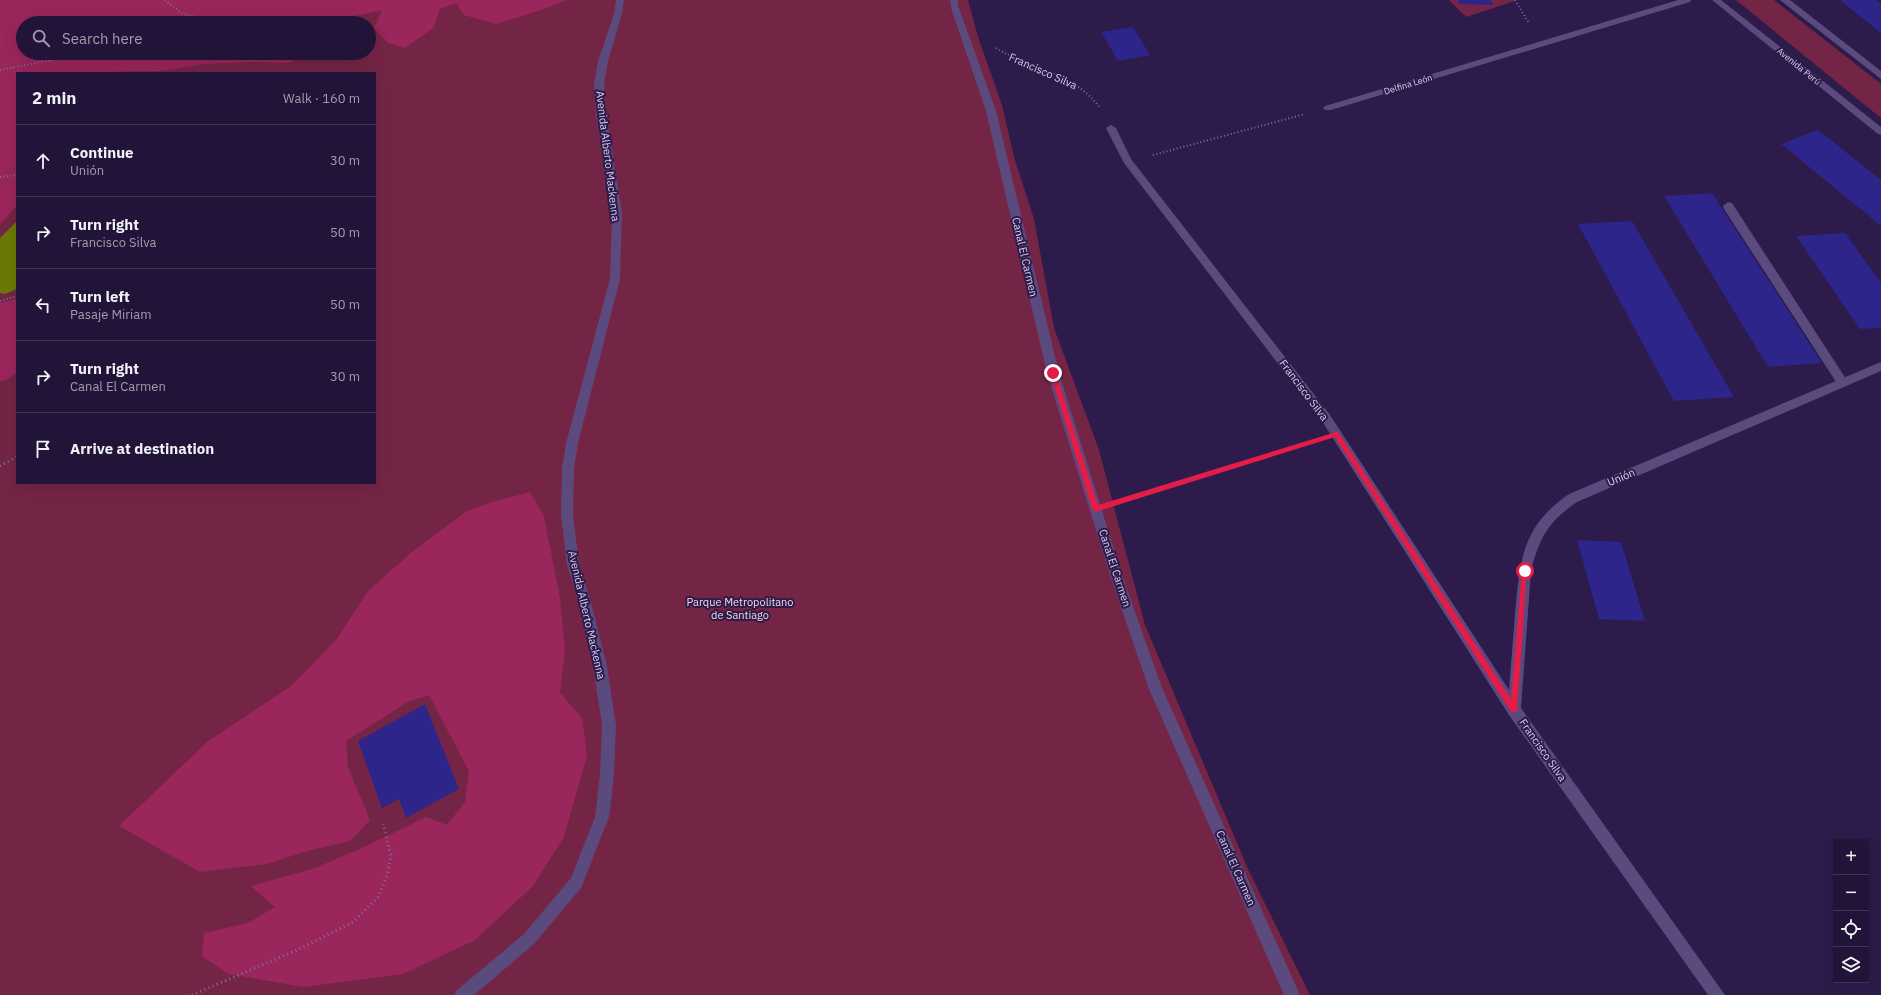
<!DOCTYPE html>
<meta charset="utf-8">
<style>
body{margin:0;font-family:"IBM Plex Sans",sans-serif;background:#2e2143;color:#f1f3f6}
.controls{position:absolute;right:12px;bottom:12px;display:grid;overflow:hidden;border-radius:0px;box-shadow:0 4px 16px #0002}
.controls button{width:36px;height:36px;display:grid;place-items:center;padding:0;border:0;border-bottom:1px solid #3f3353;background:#221438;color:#f1f3f6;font:20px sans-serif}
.stop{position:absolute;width:12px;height:12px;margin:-9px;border:3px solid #e11d48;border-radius:50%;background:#fff}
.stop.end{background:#e11d48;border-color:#fff;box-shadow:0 1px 4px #0008}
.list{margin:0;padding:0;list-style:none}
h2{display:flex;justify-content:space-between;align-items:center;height:52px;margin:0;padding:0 16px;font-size:17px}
h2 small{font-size:13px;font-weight:400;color:#a29eae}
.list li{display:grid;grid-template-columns:26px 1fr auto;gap:12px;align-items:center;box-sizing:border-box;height:72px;padding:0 16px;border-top:1px solid #3f3353}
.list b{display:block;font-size:15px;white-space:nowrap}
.list p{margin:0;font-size:13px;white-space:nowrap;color:#a29eae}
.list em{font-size:13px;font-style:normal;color:#a29eae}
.icon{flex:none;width:22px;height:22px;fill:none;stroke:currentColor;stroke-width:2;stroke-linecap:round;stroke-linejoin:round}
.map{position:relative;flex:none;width:1881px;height:995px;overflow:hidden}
.search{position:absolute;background:#221438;box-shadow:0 4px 16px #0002;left:16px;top:16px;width:360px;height:44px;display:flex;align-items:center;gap:10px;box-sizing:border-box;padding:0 14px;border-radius:22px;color:#a29eae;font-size:15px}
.panel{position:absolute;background:#221438;box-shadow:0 4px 16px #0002;left:16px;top:72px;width:360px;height:412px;border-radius:0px}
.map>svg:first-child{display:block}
.green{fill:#742546;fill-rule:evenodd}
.forest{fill:#9a265b}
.water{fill:#6c7a05}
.building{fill:#2d2589}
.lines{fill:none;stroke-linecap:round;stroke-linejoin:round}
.path-far1{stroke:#7e7199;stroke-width:2;stroke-dasharray:1 2.5;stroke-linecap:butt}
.path{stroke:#7e7199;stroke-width:3;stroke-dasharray:1 3.5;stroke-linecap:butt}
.service{fill:#5b4a7e;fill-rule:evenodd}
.pedestrian{fill:#5b4a7e;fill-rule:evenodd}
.minor{fill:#5b4a7e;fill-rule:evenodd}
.secondary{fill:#5b4a7e;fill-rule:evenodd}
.route{fill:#e11d48}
.labels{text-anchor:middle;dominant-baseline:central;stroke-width:4;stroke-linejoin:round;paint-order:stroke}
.far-street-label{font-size:9px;fill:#d8d0ef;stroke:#2d1b4b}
.street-label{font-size:11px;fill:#d8d0ef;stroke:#2d1b4b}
.park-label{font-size:11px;fill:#f9d9e2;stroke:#2d1b4b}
</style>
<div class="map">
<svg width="1881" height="995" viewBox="0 0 1881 995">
<rect width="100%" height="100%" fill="#2d1b4b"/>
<path class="green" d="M0,0H968L978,37L1002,105L1014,157L1034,219L1054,328L1099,450L1145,625L1248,869L1310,995H0ZM23,23H369V53H23ZM17,73H375V483H17Z
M1449,0H1518L1466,17Z
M1736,0H1774L1881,84V118Z"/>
<path class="forest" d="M0,0H568L541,10L496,24L464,15L456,3L440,9L433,28L405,48L388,43L374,28L382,10L342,19L338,23H23V53H304L289,63L252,62L204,64L162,71L17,73V206L0,224Z
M17,299V373L4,381H0V303Z
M530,492L544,516L560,598L565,650L560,693L582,718L587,755L564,837L533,886L475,940L403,974L304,987L228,974L202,956L204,933L248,923L275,907L251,886L315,868L362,848L426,817L447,825L465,802L469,771L429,695L408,702L346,741L348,767L370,820L350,841L307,851L267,864L200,872L119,826L207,742L290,687L336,640L368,591L412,552L467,511L495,501Z"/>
<path class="water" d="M17,221V289L5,294L0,293V238Z"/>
<path class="building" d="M1458,0H1491L1493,5L1459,4Z
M1840,0H1876L1881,4V33Z
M1133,27L1150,55L1118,61L1101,32Z
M1818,130L1881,180V226L1781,144Z
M1712,193L1822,363L1768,367L1664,196Z
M1632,221L1734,397L1674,401L1578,224Z
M1845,233L1881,283V328L1860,329L1796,236Z
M1577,540L1621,542L1645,621L1599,619Z
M425,704L459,789L406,818L399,799L382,808L358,741Z"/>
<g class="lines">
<path class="path-far1" d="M165,0L183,14L226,23
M1515,0L1529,23
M996,48C1031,69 1075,73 1100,108
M0,70L87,53L161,55L178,53
M1153,155L1305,114
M0,177L17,175
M0,301L17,296"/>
<path class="path" d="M0,466L17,457
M1121,501L1311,442
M192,995L295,951L353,922L379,896L388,872L391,856L383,824"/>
<path class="service" d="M1728,202L1732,203L1846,379L1848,382L1846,385L1842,387L1838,385L1724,209L1723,206Z"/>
<path class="pedestrian" d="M950,0H958V10H952Z"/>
<path class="minor" d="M616,0H624L622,14L608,61L604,85L606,114L622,213L620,279L578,443L574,469L573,514L579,565L590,599L607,666L616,725L614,775L609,817L581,888L534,944L474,995H454L457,990L524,934L571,878L595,817L600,775L602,725L593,666L578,599L567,565L561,514L562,469L566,443L610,279L612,213L596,114L594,85L598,61L614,14Z
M1678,0H1691L1690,2L1331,110H1325L1323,108L1325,106Z
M955,5L959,8L996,111L1059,373L1123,578L1162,688L1300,995H1284L1149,689L1111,578L1047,373L986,111L951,8Z
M1111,125L1116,128L1131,159L1330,415L1509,690C1511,665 1513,639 1515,614C1520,561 1521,527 1569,494L1881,362V371L1577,502C1549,521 1539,538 1531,571L1521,708L1725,995H1708L1509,715L1322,421L1124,163L1106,128Z"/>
<path class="secondary" d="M1712,0H1721L1881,127V135L1878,134Z
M1780,0H1790L1881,71V79Z"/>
</g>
<path class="route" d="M1051,371H1053L1056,373L1098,505L1336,432H1338L1511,699L1522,571L1523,569H1527L1517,712H1511L1335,437L1095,512L1092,509L1050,373Z"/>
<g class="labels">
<g class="far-street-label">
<text transform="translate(1799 66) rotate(39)">Avenida Perú</text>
<text transform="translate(1408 84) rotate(-17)">Delfina León</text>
</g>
<g class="street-label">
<text transform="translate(1043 71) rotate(24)">Francisco Silva</text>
<text transform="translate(608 156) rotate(83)">Avenida Alberto Mackenna</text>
<text transform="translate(1025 257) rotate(77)">Canal El Carmen</text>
<text transform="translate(1304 390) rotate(53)">Francisco Silva</text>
<text transform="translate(1621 477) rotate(-23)">Unión</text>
<text transform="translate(1115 568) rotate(72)">Canal El Carmen</text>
<text transform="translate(587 615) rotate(77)">Avenida Alberto Mackenna</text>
<text transform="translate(1543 750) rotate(55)">Francisco Silva</text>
<text transform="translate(1236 868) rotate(66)">Canal El Carmen</text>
</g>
<g class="park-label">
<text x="740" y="602">Parque Metropolitano<tspan x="740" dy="13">de Santiago</tspan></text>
</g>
</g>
</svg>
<div class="controls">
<button>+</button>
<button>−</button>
<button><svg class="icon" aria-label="locate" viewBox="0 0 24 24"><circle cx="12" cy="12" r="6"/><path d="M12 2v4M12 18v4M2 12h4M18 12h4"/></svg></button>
<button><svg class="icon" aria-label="layers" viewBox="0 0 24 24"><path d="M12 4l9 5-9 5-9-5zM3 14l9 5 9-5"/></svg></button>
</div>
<div class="stop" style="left:1525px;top:571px"></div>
<div class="stop end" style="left:1053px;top:373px"></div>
<div class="search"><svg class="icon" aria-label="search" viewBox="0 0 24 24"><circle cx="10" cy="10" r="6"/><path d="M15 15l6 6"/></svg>Search here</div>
<section class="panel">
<h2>2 min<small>Walk · 160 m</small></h2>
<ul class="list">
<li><svg class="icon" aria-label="ahead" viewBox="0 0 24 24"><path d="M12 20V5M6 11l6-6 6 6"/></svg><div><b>Continue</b><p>Unión</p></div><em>30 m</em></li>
<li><svg class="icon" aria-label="right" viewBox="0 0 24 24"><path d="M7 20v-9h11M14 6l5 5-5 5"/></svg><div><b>Turn right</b><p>Francisco Silva</p></div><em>50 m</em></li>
<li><svg class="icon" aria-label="left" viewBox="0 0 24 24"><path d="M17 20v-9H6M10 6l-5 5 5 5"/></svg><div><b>Turn left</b><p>Pasaje Miriam</p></div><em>50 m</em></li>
<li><svg class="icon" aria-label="right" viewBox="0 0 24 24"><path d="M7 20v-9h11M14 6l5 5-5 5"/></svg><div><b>Turn right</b><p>Canal El Carmen</p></div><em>30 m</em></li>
<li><svg class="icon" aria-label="arrive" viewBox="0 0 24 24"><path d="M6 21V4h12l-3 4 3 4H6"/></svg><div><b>Arrive at destination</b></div></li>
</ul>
</section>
</div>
